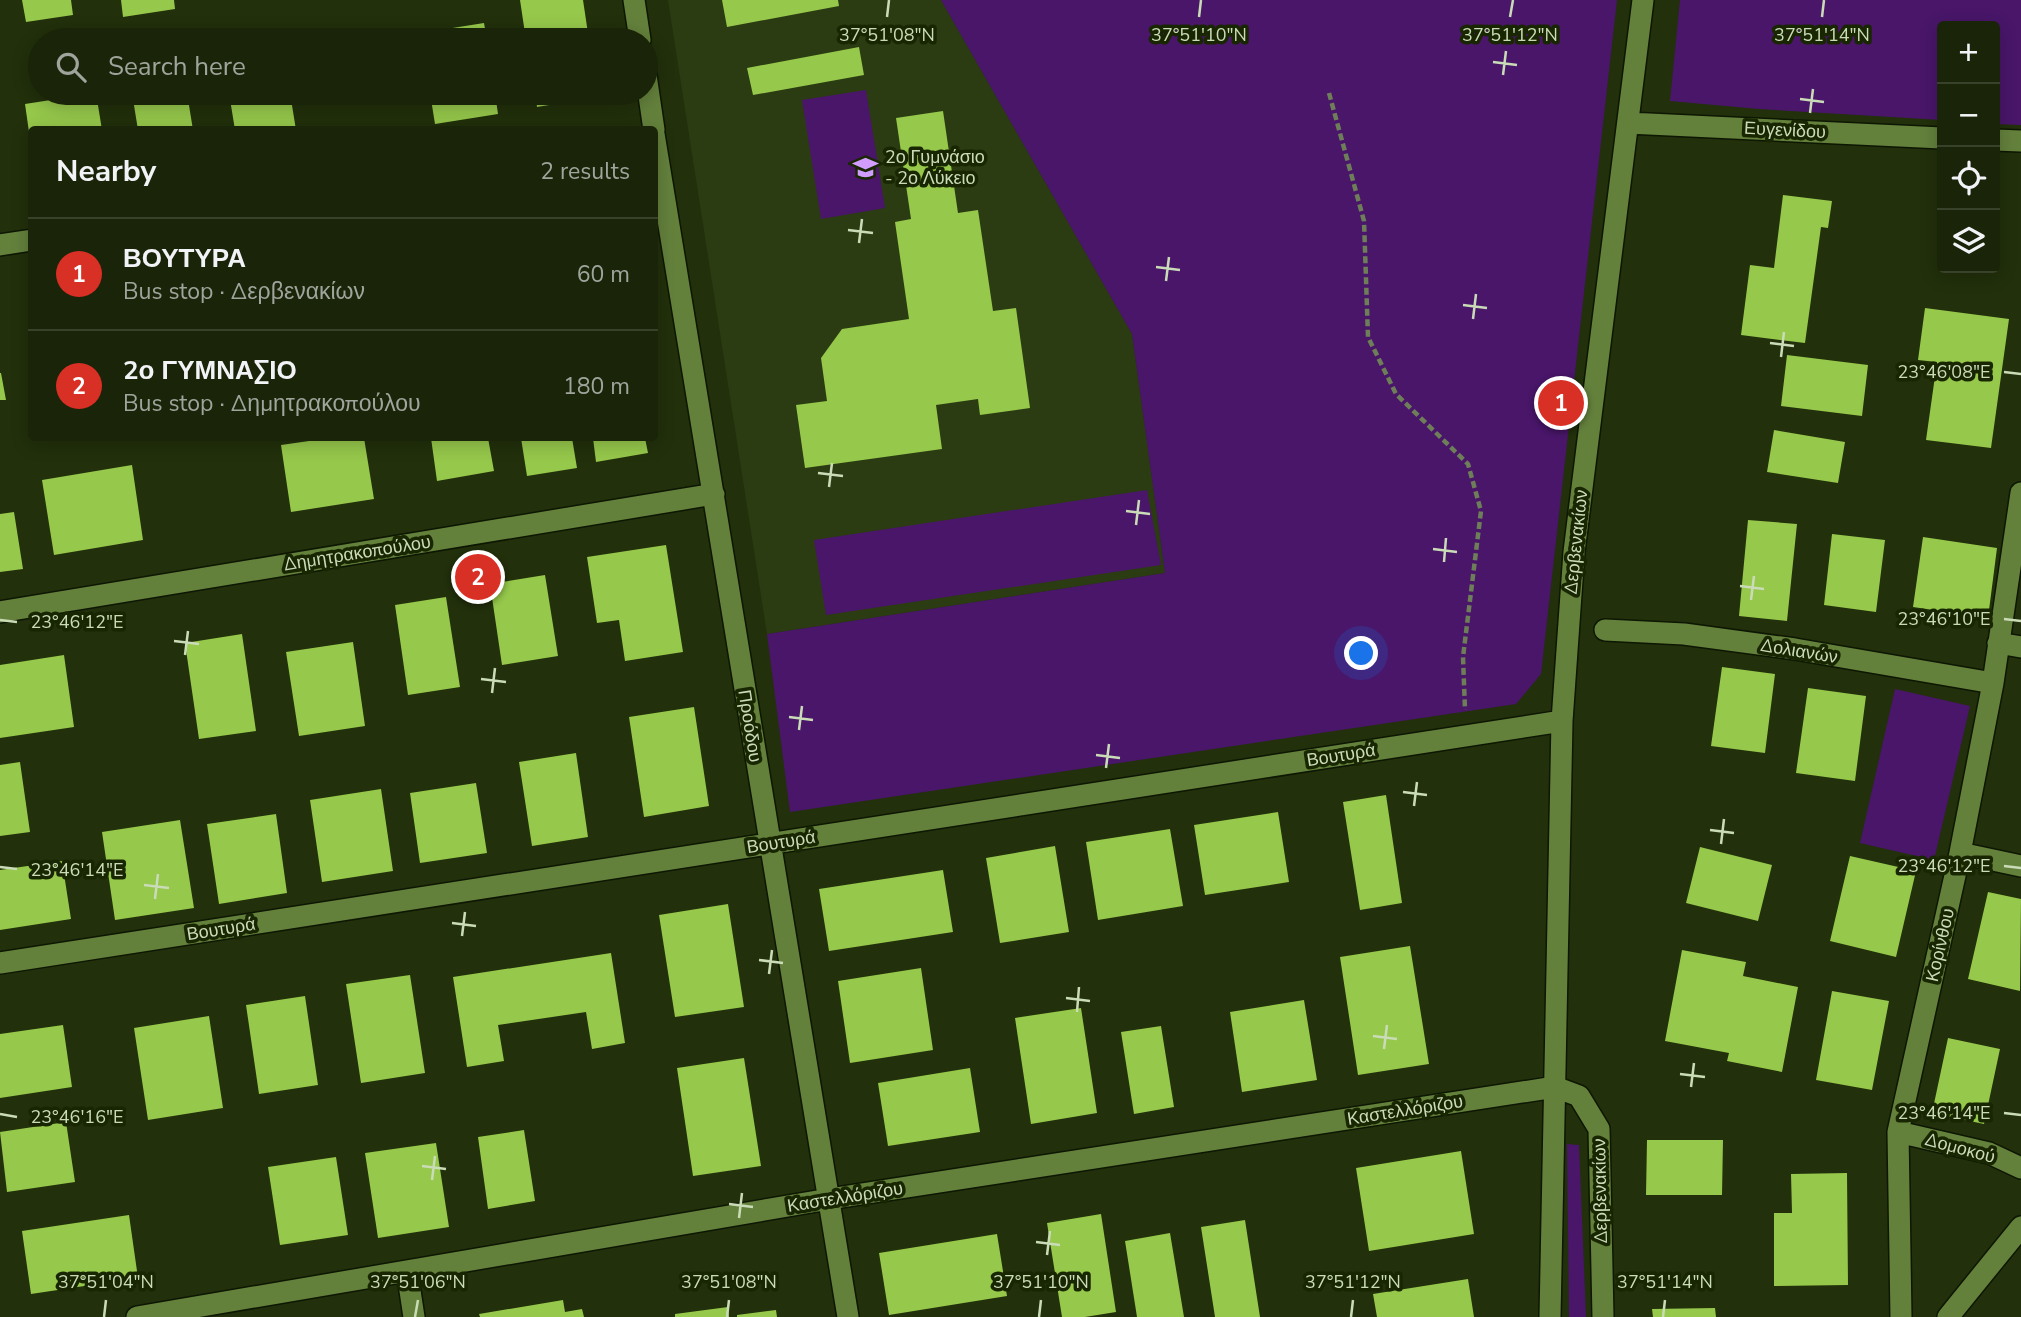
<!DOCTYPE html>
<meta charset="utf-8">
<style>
body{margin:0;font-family:"Nunito Sans",sans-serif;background:#273016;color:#f1f3f6}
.controls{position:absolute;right:21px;top:21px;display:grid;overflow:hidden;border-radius:7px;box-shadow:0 4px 18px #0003}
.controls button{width:63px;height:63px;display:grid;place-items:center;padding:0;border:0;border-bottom:2px solid #384129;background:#1a2408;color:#f1f3f6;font:35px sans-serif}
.you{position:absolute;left:1362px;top:654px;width:24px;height:24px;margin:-18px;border:5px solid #fff;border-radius:50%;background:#1a73e8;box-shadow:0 0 0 10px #1a73e833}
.badge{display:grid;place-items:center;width:46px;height:46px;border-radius:50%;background:#d93025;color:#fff;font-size:23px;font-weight:700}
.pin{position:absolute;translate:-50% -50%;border:4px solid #fff;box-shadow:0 2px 7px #0006}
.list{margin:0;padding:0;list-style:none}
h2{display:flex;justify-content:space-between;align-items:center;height:91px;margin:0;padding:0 28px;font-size:30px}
h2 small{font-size:23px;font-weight:400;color:#9fa49c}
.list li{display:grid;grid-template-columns:46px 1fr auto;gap:21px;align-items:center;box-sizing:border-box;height:112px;padding:0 28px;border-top:2px solid #384129}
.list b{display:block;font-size:26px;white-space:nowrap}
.list p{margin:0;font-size:23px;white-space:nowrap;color:#9fa49c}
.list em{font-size:23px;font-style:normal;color:#9fa49c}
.icon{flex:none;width:38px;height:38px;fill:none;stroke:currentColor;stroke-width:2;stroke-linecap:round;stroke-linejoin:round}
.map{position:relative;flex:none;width:2021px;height:1317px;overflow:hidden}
.search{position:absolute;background:#1a2408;box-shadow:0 4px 18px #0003;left:28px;top:28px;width:630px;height:77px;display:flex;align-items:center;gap:18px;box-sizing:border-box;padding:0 24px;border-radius:38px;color:#9fa49c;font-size:26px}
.panel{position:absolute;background:#1a2408;box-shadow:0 4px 18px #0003;left:28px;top:126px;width:630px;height:315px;border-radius:7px}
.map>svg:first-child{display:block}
.built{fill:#2b3c12}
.green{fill:#49166a}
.building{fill:#96c84b}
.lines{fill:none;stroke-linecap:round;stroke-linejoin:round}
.minor-casing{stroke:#0e1703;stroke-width:24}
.path{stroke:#6e7e59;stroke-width:4.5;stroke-dasharray:7 3.5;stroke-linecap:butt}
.minor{stroke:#64813c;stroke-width:21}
.ticks{fill:none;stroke:#cadbb7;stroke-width:2.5}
.labels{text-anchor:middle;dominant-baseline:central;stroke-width:7;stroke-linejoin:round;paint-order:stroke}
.street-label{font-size:18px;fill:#cadbb7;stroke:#182602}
.poi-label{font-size:18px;fill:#cadbb7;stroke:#182602;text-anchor:start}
.ticks-label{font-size:18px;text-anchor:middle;fill:#cadbb7;stroke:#182602;stroke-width:7;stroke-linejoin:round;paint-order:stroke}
</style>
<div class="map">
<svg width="2021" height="1317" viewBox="0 0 2021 1317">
<rect width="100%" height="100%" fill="#22300b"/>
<path class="built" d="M668,0H941L1132,334L1165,573L767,634Z"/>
<path class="green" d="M941,0H1617L1541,674L1516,704L790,812L767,634L1165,573L1132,334Z
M1680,0H2021V125L1995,124V26H1942V120L1759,109L1670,101Z
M866,90L885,208L821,219L802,100Z
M1147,490L1161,565L826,615L814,540Z
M1895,689L1970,706L1934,860L1860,843Z
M1567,1144L1579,1145L1586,1317H1569Z"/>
<path class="building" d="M22,0H71L73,15L26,22Z
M121,0H174L175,9L123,17Z
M520,0H583L589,40H526Z
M722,0H838L839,6L727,27Z
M484,23L487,40H422L421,33Z
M859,47L864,75L753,95L747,68Z
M96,93L102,130H32V139H30L25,104Z
M132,93H187L193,130H138Z
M229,93H290L296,130H235Z
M430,93H495L498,114L435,124Z
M535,93H597L598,97L537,107Z
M943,111L958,213L978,210L993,311L1016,308L1030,408L980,415L978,399L936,405L942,449L805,468L796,405L827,401L821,358L842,329L909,319L895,222L911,219L896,118Z
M1783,195L1832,201L1828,228L1821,227L1805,343L1741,335L1750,265L1774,268Z
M1925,308L2009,319L1991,448L1926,440L1937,362L1918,360Z
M1787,355L1868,365L1862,416L1781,406Z
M0,373H1L6,400H0Z
M1774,430L1845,442L1838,483L1767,472Z
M330,438H364L374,499L291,512L281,445Z
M431,438H488L494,471L437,481Z
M521,438H572L577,468L527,476Z
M593,438H645L648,453L596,462Z
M132,465L143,540L54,555L42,480Z
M14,512L23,569L0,572V514Z
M1748,520L1797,524L1787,621L1739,616Z
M1832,534L1885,540L1876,612L1824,605Z
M1923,537L1997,548L1988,618L1913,607Z
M666,545L683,652L625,661L619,620L597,623L587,557Z
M545,575L558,656L502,665L490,584Z
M446,597L460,687L408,695L395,605Z
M242,634L256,731L199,739L185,643Z
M353,642L365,726L299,736L286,652Z
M64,655L74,727L0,738V665Z
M1722,667L1775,674L1765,753L1711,746Z
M1808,688L1866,696L1855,781L1796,773Z
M694,707L709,806L644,817L629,717Z
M576,753L588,837L532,846L519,762Z
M20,762L30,832L0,836V765Z
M476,783L487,853L420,863L410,793Z
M381,789L393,871L322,882L310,800Z
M1386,795L1402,903L1360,910L1343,802Z
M1278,812L1289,882L1205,895L1194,825Z
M276,814L287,893L219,904L207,824Z
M180,820L194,908L115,920L102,832Z
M1170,829L1183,906L1098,920L1086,842Z
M1055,846L1069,932L1000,943L986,858Z
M1700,847L1772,865L1758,921L1686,903Z
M1850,856L1916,871L1896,957L1830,941Z
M62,861L71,919L0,930V870Z
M943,870L953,932L829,951L819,889Z
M1988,892L2021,899L2020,991L1968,979Z
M728,904L744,1007L675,1017L659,915Z
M1410,946L1429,1064L1358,1075L1340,957Z
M1682,950L1746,962L1743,976L1798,987L1782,1072L1727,1061L1729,1053L1665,1041Z
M611,953L625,1043L592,1049L586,1012L498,1025L504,1061L467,1067L453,977Z
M921,968L933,1050L850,1063L838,981Z
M410,975L425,1073L361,1083L346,984Z
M1832,991L1889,1001L1872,1090L1816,1080Z
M305,996L318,1085L259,1094L246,1005Z
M1304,1000L1317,1080L1242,1092L1230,1012Z
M1081,1008L1097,1113L1031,1124L1015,1018Z
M209,1016L223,1108L148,1120L134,1028Z
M63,1025L72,1087L0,1098V1034Z
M1161,1026L1174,1107L1134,1114L1121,1032Z
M1948,1038L2000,1049L1984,1124L1932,1113Z
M744,1058L761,1166L693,1176L677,1068Z
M970,1068L980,1132L888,1146L878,1083Z
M66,1122L75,1182L7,1192L0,1132Z
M524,1130L535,1201L488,1209L478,1137Z
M1647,1140H1723L1722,1195H1646Z
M436,1143L449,1227L378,1238L365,1153Z
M1461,1151L1474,1234L1369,1251L1356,1168Z
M336,1157L348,1235L280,1245L268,1167Z
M1847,1173L1848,1285L1774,1286V1213H1792L1791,1174Z
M1101,1214L1116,1312L1085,1317H1062L1047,1223Z
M129,1215L138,1278L31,1294L22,1231Z
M1245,1220L1260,1317H1215L1201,1227Z
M1170,1233L1184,1317H1137L1125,1241Z
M997,1234L1007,1296L889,1315L879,1253Z
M1468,1279L1474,1317H1377L1373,1294Z
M563,1300L565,1312L582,1309L584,1317H480L479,1314Z
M728,1307L729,1317H675V1314Z
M1715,1308L1716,1317H1653L1652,1309Z
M776,1310L777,1317H737V1315Z"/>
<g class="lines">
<defs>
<path id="minor" d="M634,0L640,40
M646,75L654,130
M1628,123L1942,138
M654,134L848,1317
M1995,140L2021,141
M0,245L32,240
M0,612L714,494
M1605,630L1684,634L1795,649L1993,683
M1998,643L2021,647
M1960,853L2021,866
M0,963L1562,721
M1898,1132L1989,1153L2021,1168
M407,1271L414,1317
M137,1317L829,1199L1555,1087L1579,1096L1599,1129L1603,1317
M1550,1317L1562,721L1574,552L1643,0
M1901,1317L1898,1132L1960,853L1993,683L2021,493
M1948,1317L2021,1227"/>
</defs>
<use href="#minor" class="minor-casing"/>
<path class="path" d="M1329,93L1364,221L1368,337L1396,394L1468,464L1481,511L1463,657L1465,710"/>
<use href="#minor" class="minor"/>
</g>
<path class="ticks" d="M887,17L889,0M1199,17L1201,0M1510,17L1513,0M1822,17L1824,0M1493,62L1517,65M1503,75L1506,51M1800,99L1824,102M1810,113L1813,89M848,230L873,233M859,243L862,219M1156,267L1180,270M1166,281L1169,257M1463,305L1487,308M1473,319L1476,294M1770,343L1794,346M1781,357L1784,332M2004,372L2021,374M818,473L843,476M829,487L832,463M1126,511L1150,514M1136,525L1139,500M1433,549L1457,552M1444,562L1446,538M1740,586L1764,589M1751,600L1754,576M2004,619L2021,621M0,620L17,622M174,641L199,644M185,655L188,631M481,679L506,682M492,693L495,668M789,717L813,720M799,730L802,706M1096,755L1120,758M1106,768L1109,744M1403,792L1427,795M1414,806L1417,782M1710,830L1734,833M1721,844L1724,819M2004,866L2021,868M0,867L17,869M144,885L169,888M155,899L158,874M452,923L476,926M462,936L465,912M759,960L783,963M769,974L772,950M1066,998L1090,1001M1077,1012L1079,987M1373,1036L1397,1039M1384,1049L1387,1025M1680,1074L1705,1077M1691,1087L1694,1063M2004,1113L2021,1115M0,1114L17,1117M422,1166L446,1169M432,1180L435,1156M729,1204L753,1207M739,1218L742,1193M1036,1242L1060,1245M1047,1255L1050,1231M104,1317L106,1300M415,1317L418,1300M727,1317L729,1300M1039,1317L1041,1300M1351,1317L1353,1300M1663,1317L1665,1300"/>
<defs>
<symbol id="school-bare" viewBox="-9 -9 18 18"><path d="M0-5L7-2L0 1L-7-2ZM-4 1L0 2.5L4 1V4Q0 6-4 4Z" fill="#d19dfe" stroke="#182602" stroke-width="2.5" paint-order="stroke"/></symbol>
</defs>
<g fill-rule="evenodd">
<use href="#school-bare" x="848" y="150" width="35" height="35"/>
</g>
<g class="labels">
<g class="street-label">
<text transform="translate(1785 130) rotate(3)">Ευγενίδου</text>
<text transform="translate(1576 542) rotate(-84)">Δερβενακίων</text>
<text transform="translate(357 553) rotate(-9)">Δημητρακοπούλου</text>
<text transform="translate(1799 651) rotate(9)">Δολιανών</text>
<text transform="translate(750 726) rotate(81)">Προόδου</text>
<text transform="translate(1341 755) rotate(-9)">Βουτυρά</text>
<text transform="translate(781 842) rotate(-9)">Βουτυρά</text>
<text transform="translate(221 929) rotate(-9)">Βουτυρά</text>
<text transform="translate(1940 945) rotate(-77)">Κορίνθου</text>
<text transform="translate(1405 1110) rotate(-9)">Καστελλόριζου</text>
<text transform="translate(1960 1148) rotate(15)">Δομοκού</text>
<text transform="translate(1600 1191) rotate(-91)">Δερβενακίων</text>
<text transform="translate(845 1197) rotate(-9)">Καστελλόριζου</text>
</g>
<g class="poi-label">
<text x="885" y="157">2ο Γυμνάσιο<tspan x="885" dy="21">- 2ο Λύκειο</tspan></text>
</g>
</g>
<g class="ticks-label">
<text x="887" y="41">37°51'08"N</text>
<text x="1199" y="41">37°51'10"N</text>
<text x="1510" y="41">37°51'12"N</text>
<text x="1822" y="41">37°51'14"N</text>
<text x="1944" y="378">23°46'08"E</text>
<text x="1944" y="625">23°46'10"E</text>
<text x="77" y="628">23°46'12"E</text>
<text x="1944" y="872">23°46'12"E</text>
<text x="77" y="876">23°46'14"E</text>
<text x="1944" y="1119">23°46'14"E</text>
<text x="77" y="1123">23°46'16"E</text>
<text x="106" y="1288">37°51'04"N</text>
<text x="418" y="1288">37°51'06"N</text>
<text x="729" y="1288">37°51'08"N</text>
<text x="1041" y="1288">37°51'10"N</text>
<text x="1353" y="1288">37°51'12"N</text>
<text x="1665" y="1288">37°51'14"N</text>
</g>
</svg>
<div class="controls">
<button>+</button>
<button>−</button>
<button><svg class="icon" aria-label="locate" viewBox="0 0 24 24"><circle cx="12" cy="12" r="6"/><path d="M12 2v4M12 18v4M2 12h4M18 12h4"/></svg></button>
<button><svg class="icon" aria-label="layers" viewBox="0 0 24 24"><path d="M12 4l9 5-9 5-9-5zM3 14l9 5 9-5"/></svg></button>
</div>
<div class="you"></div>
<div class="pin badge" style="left:1561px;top:403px">1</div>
<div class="pin badge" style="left:478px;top:577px">2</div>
<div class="search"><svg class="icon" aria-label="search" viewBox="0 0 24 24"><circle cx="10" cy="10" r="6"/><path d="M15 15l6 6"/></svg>Search here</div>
<section class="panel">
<h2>Nearby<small>2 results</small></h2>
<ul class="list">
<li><span class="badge">1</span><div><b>ΒΟΥΤΥΡΑ</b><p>Bus stop · Δερβενακίων</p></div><em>60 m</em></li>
<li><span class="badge">2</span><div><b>2ο ΓΥΜΝΑΣΙΟ</b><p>Bus stop · Δημητρακοπούλου</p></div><em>180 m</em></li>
</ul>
</section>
</div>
